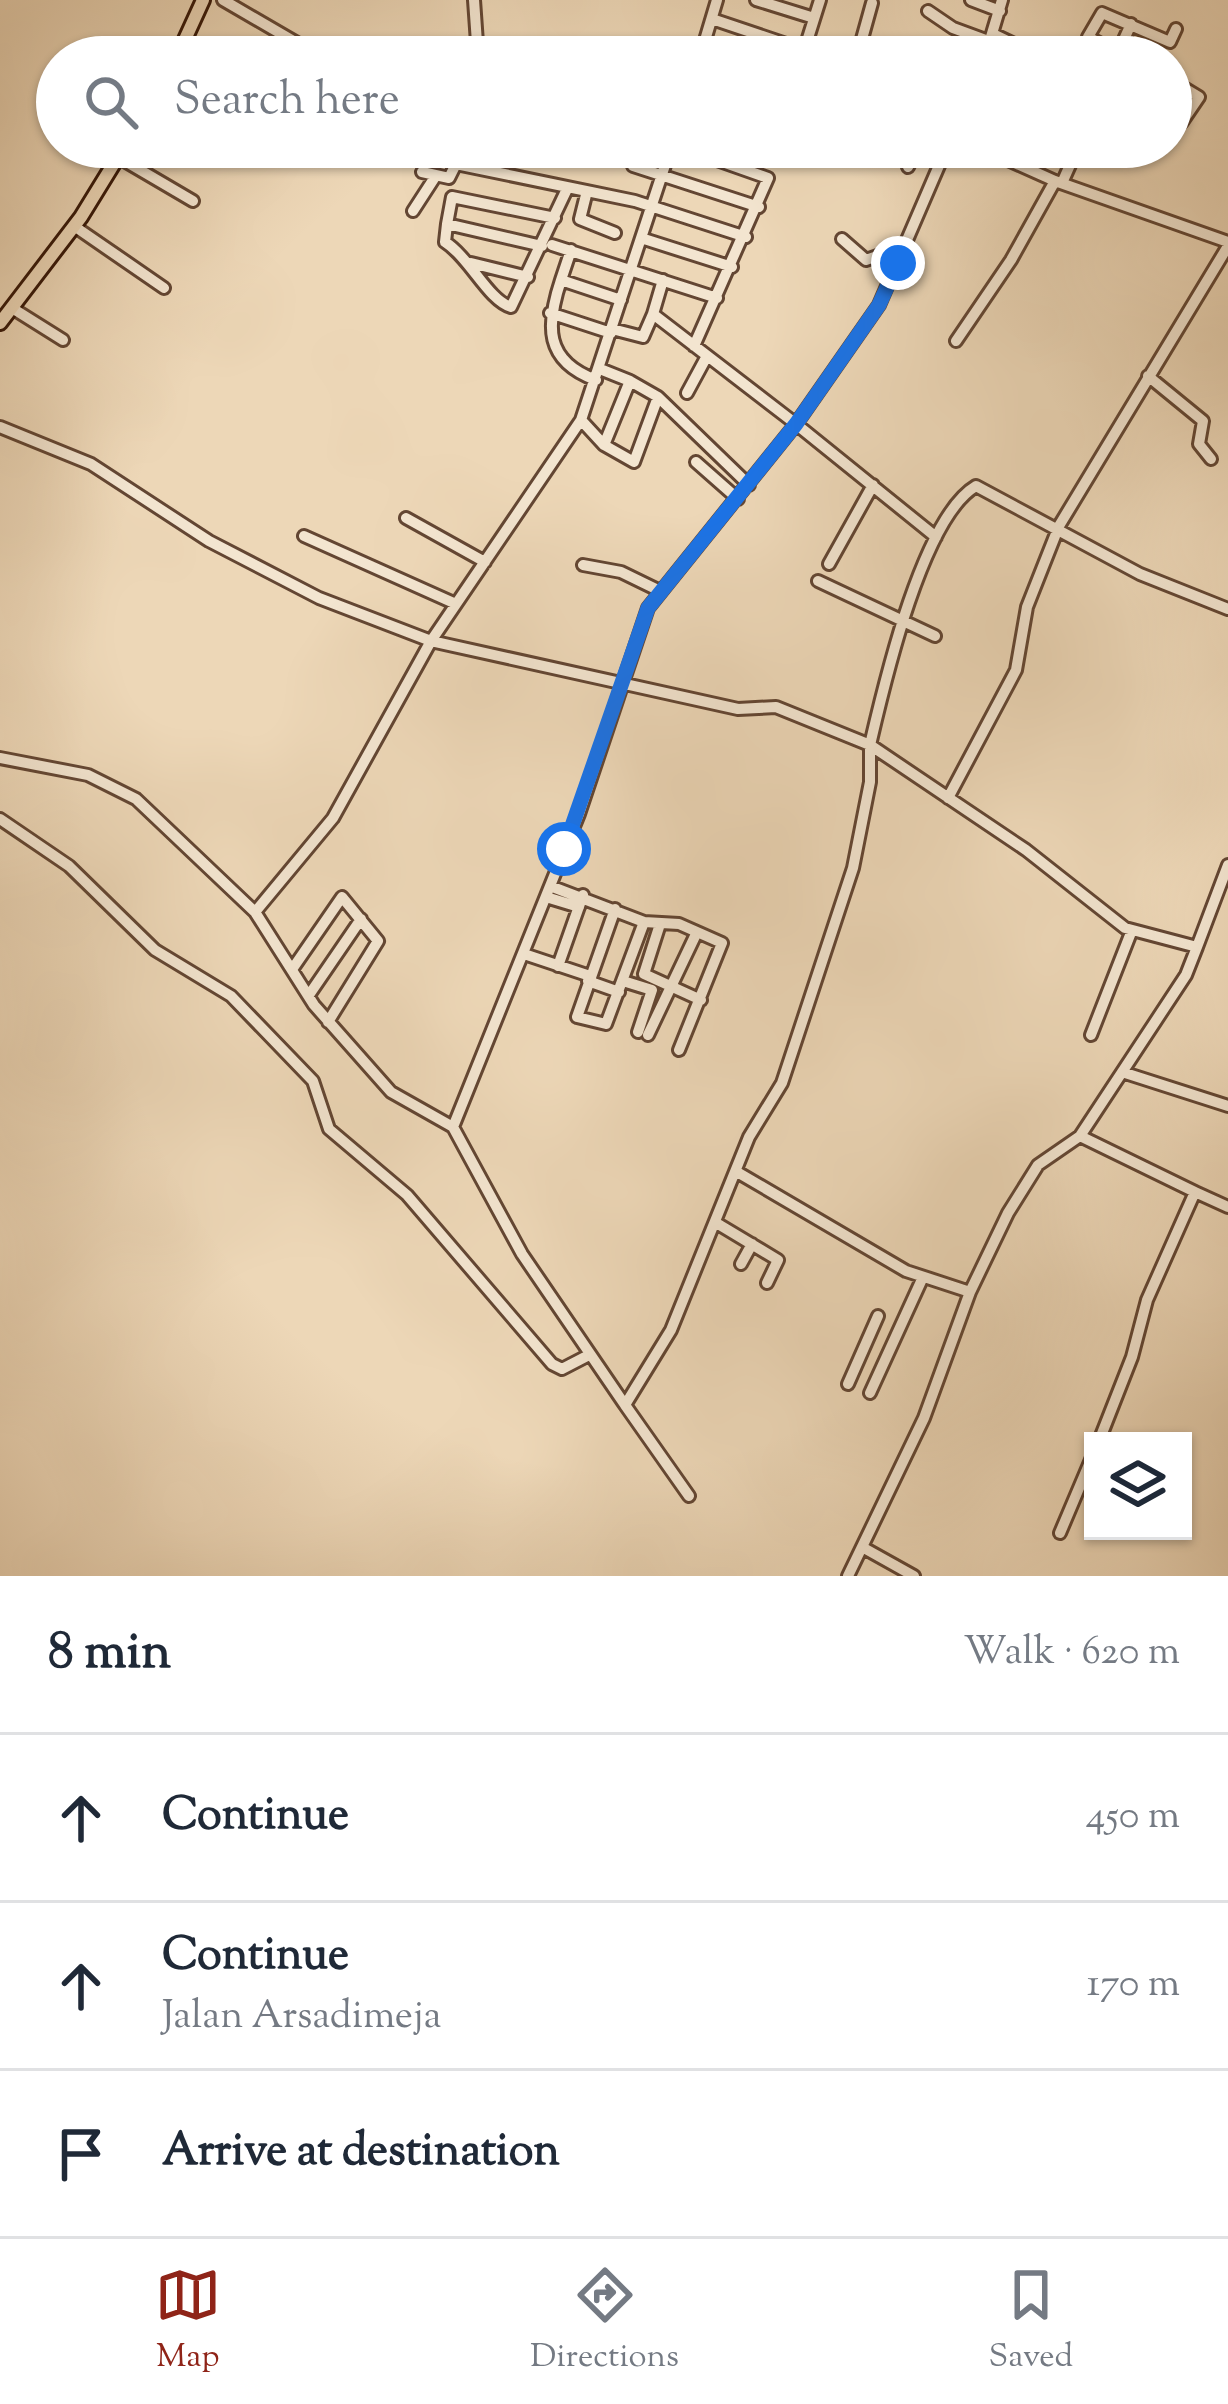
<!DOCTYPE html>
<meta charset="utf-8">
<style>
body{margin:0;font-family:"Sorts Mill Goudy",serif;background:#f2f2f3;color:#1f2937}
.controls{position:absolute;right:36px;bottom:36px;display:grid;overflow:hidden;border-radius:0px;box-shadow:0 3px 9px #0004}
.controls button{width:108px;height:108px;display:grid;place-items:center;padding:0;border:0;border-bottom:3px solid #e0e1e3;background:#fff;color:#1f2937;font:60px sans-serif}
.stop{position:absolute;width:36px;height:36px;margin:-27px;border:9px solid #1a73e8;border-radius:50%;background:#fff}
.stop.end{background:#1a73e8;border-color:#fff;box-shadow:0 3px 12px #0008}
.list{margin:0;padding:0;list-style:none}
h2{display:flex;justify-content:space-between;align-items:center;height:156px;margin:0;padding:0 48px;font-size:51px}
h2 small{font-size:39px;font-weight:400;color:#747a83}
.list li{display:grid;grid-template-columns:78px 1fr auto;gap:36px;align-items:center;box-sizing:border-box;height:168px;padding:0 48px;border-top:3px solid #e0e1e3}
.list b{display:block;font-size:45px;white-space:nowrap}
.list p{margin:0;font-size:39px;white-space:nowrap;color:#747a83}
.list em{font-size:39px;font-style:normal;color:#747a83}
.icon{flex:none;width:66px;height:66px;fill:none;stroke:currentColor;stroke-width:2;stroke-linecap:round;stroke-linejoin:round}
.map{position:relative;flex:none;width:1228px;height:1576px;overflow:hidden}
.search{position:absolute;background:#fff;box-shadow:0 3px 9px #0004;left:36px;right:36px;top:36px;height:132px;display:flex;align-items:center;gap:30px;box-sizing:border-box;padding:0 42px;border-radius:66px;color:#747a83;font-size:45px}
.sheet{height:660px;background:#fff}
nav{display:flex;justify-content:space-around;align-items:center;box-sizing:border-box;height:168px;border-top:3px solid #e0e1e3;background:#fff;font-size:33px;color:#747a83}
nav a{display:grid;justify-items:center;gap:6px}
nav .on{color:#8f2418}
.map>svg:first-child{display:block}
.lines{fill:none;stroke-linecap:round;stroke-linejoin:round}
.minor-casing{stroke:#634633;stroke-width:16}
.major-casing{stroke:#351607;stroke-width:18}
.minor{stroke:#f3e5d0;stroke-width:10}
.major{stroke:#edd7b7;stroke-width:12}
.route{stroke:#1a73e8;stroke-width:15}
</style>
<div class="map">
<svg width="1228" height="1576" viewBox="0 0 1228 1576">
<rect width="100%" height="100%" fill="#edd7b7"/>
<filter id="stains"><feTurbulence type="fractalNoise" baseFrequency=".00167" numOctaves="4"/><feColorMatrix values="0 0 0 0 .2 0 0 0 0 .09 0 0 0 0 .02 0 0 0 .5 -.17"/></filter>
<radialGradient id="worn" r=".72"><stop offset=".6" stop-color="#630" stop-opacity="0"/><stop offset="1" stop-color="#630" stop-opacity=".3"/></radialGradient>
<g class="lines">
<defs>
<path id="minor" d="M223,0L321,57
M474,0L478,57
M756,0L814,18
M971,0L1000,11
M928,11L953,28L991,42
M712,19L804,50
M993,34L1041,57
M702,50L721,57
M803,54L820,0
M642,57L650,52L674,57
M700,57L717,0
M857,57L872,3
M985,57L1002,0
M1116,57L1131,24
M1125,57L1088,37L1102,13L1170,42L1176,29
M1171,80L1199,97L1182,122L1171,121
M635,147L633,166L759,207
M680,147L768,178L694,346
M979,147L1055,181L1228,242
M1149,147H1160
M118,157L193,201
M908,167L918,147
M422,172L449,178L456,164L635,201L746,237
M1062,183L1078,147
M587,191L580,219L615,233
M413,211L435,177
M447,224L445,242C470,258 488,300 511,307L567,189
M74,226L164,288
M641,238L732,267
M842,239L866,260L880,255L899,263
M552,245L717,298
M542,246L447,224L452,197L555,218
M571,250L561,280L621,300
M471,263L528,277
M561,280C546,325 544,361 596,380
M12,308L63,340
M550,313L611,333
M653,314L663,280
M956,341L1011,260L1055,181
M600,369L630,381L604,445
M1148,376L1203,421L1199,444L1211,459
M687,393L707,356
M658,397L749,485
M581,420L604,445L634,462L658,397L630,381
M0,427L91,464L209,541L319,598L431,641L738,709L776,707L870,745V782L853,868L782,1083L749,1137L671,1330L625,1405L522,1254L453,1127L391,1092L314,1005L255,912L136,799L88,775L0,758
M696,462L738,499
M406,518L485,562
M304,536L456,604
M936,537L796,424L879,305L947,147
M829,564L873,485
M583,565L621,572L660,591
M818,581L935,636
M948,798L1016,670L1027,607L1059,526L1228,246
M0,819L69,866L155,950L231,996L313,1081L329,1129L407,1195L552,1364L562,1369L589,1355
M550,886L644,922L679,924L722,943L679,1050
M546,897L579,907
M615,909L577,1017L606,1024L644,922
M255,912L333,818L431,641L581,420L671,147
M660,924L644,974L701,1000
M1197,947L1228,865
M524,954L590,976
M558,966L583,895
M293,968L342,897L378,941L328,1022
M588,981L619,992
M623,981L652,990L638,1032
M309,995L361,919
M648,1035L697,932
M1091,1035L1132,930
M1122,1072L1228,1106
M453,1127L579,814L648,608L796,424L653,314L643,337L612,329
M1080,1136L1195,1192L1147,1300L1132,1357L1099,1441
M737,1172L906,1271L970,1292
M1195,1192L1228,1207
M718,1224L778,1260L767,1283
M741,1264L752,1244
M848,1384L878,1316
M870,1393L923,1277
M625,1405L689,1496
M1060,1533L1093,1455
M862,1547L914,1576
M848,1576L924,1418L970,1292L1008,1213L1038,1165L1080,1136L1186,975L1197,947L1125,928L1026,850L870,745C884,685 922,518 976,486L1140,574L1228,609"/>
<path id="major" d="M177,57L203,0
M0,323L81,217L124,147"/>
</defs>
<use href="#minor" class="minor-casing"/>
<use href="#major" class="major-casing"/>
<use href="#minor" class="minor"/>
<use href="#major" class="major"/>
</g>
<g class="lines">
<path class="route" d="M564,849L648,608L796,424L879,305L898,263"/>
</g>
<rect width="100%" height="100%" filter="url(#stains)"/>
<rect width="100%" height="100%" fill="url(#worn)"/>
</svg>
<div class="controls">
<button><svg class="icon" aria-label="layers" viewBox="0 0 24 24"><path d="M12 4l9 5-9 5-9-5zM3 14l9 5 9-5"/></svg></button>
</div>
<div class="stop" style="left:564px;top:849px"></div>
<div class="stop end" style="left:898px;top:263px"></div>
<div class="search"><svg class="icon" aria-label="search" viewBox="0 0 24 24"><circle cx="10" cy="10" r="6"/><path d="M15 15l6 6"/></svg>Search here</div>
</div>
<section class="sheet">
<h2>8 min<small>Walk · 620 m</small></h2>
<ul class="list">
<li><svg class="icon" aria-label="ahead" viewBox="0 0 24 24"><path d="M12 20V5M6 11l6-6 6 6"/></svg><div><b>Continue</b></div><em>450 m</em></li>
<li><svg class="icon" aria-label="ahead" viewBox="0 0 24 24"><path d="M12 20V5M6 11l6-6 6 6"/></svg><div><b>Continue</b><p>Jalan Arsadimeja</p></div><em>170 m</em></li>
<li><svg class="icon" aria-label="arrive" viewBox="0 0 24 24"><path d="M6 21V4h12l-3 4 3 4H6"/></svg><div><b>Arrive at destination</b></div></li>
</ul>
</section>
<nav>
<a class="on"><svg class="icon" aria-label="map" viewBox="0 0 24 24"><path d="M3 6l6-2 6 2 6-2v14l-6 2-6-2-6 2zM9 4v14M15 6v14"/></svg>Map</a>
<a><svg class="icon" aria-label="directions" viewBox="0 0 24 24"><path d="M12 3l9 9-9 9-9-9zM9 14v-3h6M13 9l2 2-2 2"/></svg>Directions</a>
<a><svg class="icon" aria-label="saved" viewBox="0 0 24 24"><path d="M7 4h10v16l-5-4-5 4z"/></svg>Saved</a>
</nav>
